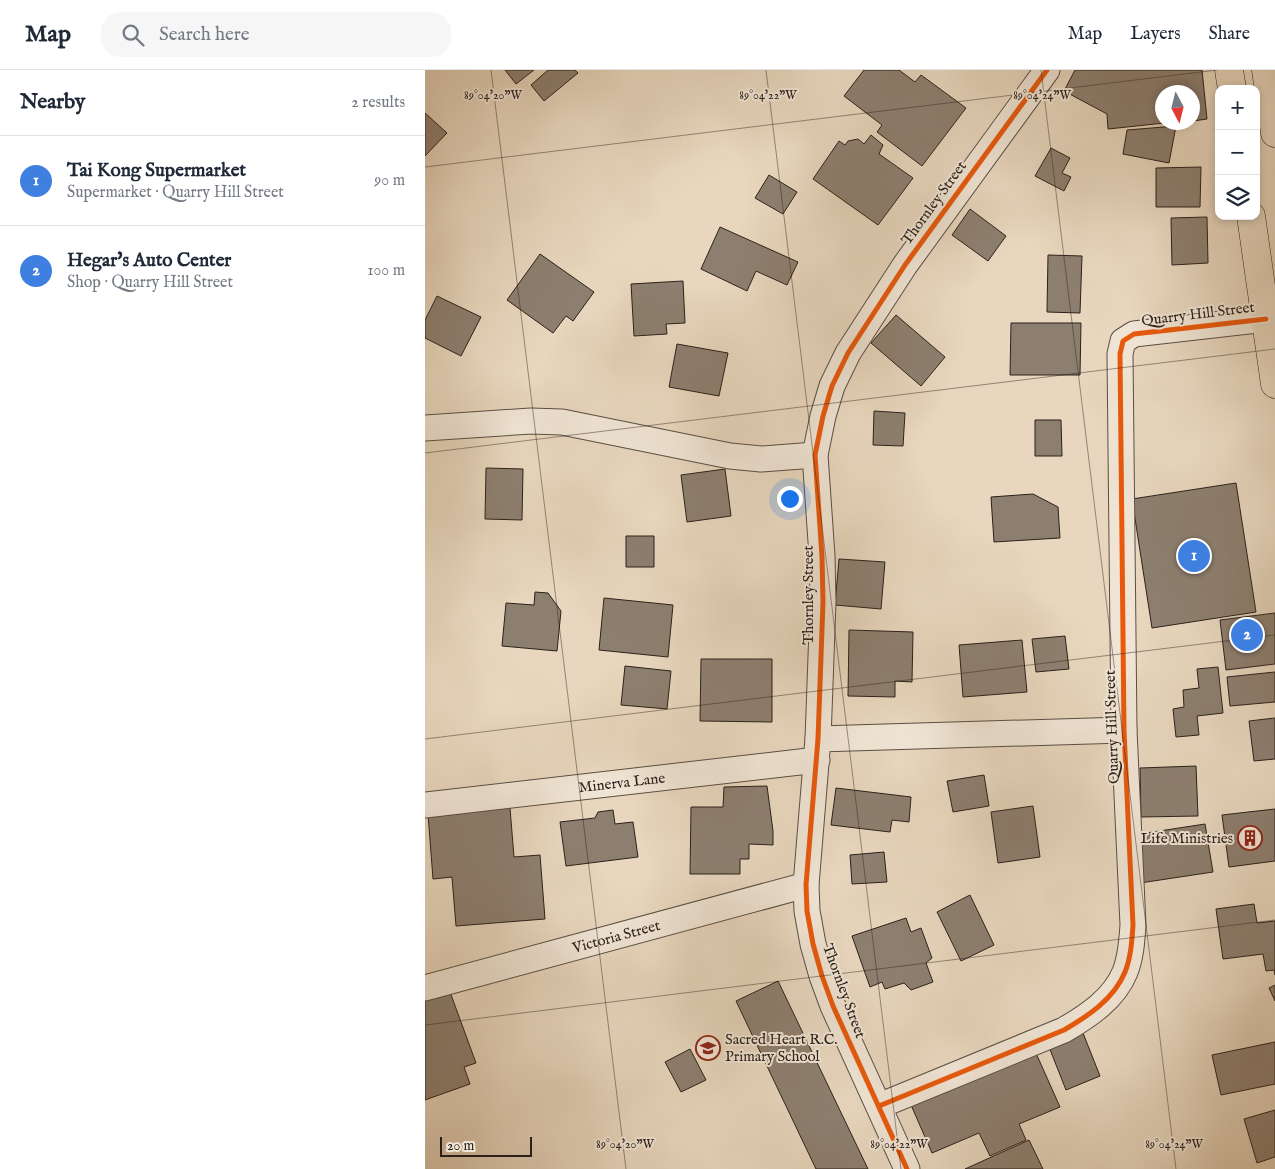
<!DOCTYPE html>
<meta charset="utf-8">
<style>
body{margin:0;font-family:"IM FELL English",serif;background:#f6f6f7;color:#1f2937}
.controls{position:absolute;right:15px;top:15px;display:grid;overflow:hidden;border-radius:10px;box-shadow:0 2px 8px #0003}
.controls button{width:45px;height:45px;display:grid;place-items:center;padding:0;border:0;border-bottom:1px solid #e0e1e3;background:#fff;color:#1f2937;font:25px sans-serif}
.compass{position:absolute;left:730px;top:15px;width:45px;height:45px;border-radius:50%;background:#fff;box-shadow:0 2px 8px #0003;rotate:173deg}
.scale{position:absolute;left:15px;bottom:12px;width:92px;box-sizing:border-box;padding-left:5px;border:2px solid #2b201b;border-top:0;font-size:14px;line-height:18px;white-space:nowrap;color:#2b201b;-webkit-text-stroke:4px #f0e5d5;paint-order:stroke}
.you{position:absolute;left:364px;top:428px;width:18px;height:18px;margin:-12px;border:4px solid #fff;border-radius:50%;background:#1a73e8;box-shadow:0 0 0 8px #1a73e833}
.badge{display:grid;place-items:center;width:32px;height:32px;border-radius:50%;background:#8f2418;color:#fff;font-size:16px;font-weight:700}
.pin{position:absolute;translate:-50% -50%;border:2px solid #fff;box-shadow:0 1px 5px #0006}
.list{margin:0;padding:0;list-style:none}
h2{display:flex;justify-content:space-between;align-items:center;height:65px;margin:0;padding:0 20px;font-size:21px}
h2 small{font-size:16px;font-weight:400;color:#747a83}
.list li{display:grid;grid-template-columns:32px 1fr auto;gap:15px;align-items:center;box-sizing:border-box;height:90px;padding:0 20px;border-top:1px solid #e0e1e3}
.list b{display:block;font-size:19px;white-space:nowrap}
.list p{margin:0;font-size:16px;white-space:nowrap;color:#747a83}
.list em{font-size:16px;font-style:normal;color:#747a83}
.icon{flex:none;width:28px;height:28px;fill:none;stroke:currentColor;stroke-width:2;stroke-linecap:round;stroke-linejoin:round}
.map{position:relative;flex:none;width:850px;height:1099px;overflow:hidden}
header{display:flex;align-items:center;gap:30px;box-sizing:border-box;height:70px;padding:0 25px;background:#fff;border-bottom:1px solid #e0e1e3}
header strong{font-size:24px}
nav{display:flex;gap:28px;margin-inline-start:auto;font-size:18px}
.search{width:350px;height:45px;background:#f6f6f7;display:flex;align-items:center;gap:12px;box-sizing:border-box;padding:0 18px;border-radius:20px;color:#747a83;font-size:19px}
main{display:flex}
aside{flex:1;background:#fff}
.map>svg:first-child{display:block}
.building{fill:#8d7f70;stroke:#2b201b}
.lines{fill:none;stroke-linecap:round;stroke-linejoin:round}
.minor-casing{stroke:#5a4e44;stroke-width:27}
.trunk-casing{stroke:#2b201b;stroke-width:29}
.minor{stroke:#f0e5d5;stroke-width:25}
.trunk{stroke:#e8d7be;stroke-width:28}
.cycleway-casing{stroke:#f0e5d5;stroke-width:8}
.cycleway{stroke:#e8590c;stroke-width:5}
.ticks{fill:none;stroke:#2b201b;stroke-width:1;stroke-opacity:0.45}
.labels{text-anchor:middle;dominant-baseline:central;stroke-width:4;stroke-linejoin:round;paint-order:stroke}
.street-label{font-size:15px;fill:#2b201b;stroke:#f0e5d5}
.poi-label{font-size:15px;fill:#2b201b;stroke:#f0e5d5;text-anchor:end}
.ticks-label{font-size:12px;text-anchor:middle;fill:#2b201b;stroke:#f0e5d5;stroke-width:4;stroke-linejoin:round;paint-order:stroke}
</style>
<header>
<strong>Map</strong>
<div class="search"><svg class="icon" aria-label="search" viewBox="0 0 24 24"><circle cx="10" cy="10" r="6"/><path d="M15 15l6 6"/></svg>Search here</div>
<nav><a>Map</a><a>Layers</a><a>Share</a></nav>
</header>
<main>
<aside>
<h2>Nearby<small>2 results</small></h2>
<ul class="list">
<li><span class="badge" style="background:#3f7fe0">1</span><div><b>Tai Kong Supermarket</b><p>Supermarket · Quarry Hill Street</p></div><em>90 m</em></li>
<li><span class="badge" style="background:#3f7fe0">2</span><div><b>Hegar's Auto Center</b><p>Shop · Quarry Hill Street</p></div><em>100 m</em></li>
</ul>
</aside>
<div class="map">
<svg width="850" height="1099" viewBox="0 0 850 1099">
<rect width="100%" height="100%" fill="#e8d7be"/>
<filter id="stains"><feTurbulence type="fractalNoise" baseFrequency=".004" numOctaves="4"/><feColorMatrix values="0 0 0 0 .2 0 0 0 0 .09 0 0 0 0 .02 0 0 0 .5 -.17"/></filter>
<radialGradient id="worn" r=".72"><stop offset=".6" stop-color="#630" stop-opacity="0"/><stop offset="1" stop-color="#630" stop-opacity=".3"/></radialGradient>
<path class="building" d="M80,0H109L91,14Z
M123,0H150L153,3L119,31L106,15Z
M439,0H474L490,12L496,5L541,38L497,96L452,62L457,55L419,26Z
M650,0H777L782,49L768,51V22H738V52H749L683,59L682,44L639,21Z
M0,43L22,63L0,86Z
M751,56L744,93L698,84L702,60Z
M446,65L458,75L454,84L488,108L453,155L388,109L414,71L420,75L423,71L433,69L439,74Z
M626,78L645,88L637,103L646,107L639,121L610,106Z
M776,97L775,137H731V98Z
M344,105L372,122L358,144L330,128Z
M545,139L581,166L563,191L527,165Z
M782,147L783,193L747,195L746,148Z
M295,157L373,192L362,215L331,201L322,221L276,199Z
M115,184L169,222L148,251L141,246L128,263L82,230Z
M623,185L657,186L655,243L622,242Z
M258,211L260,253L241,254L242,264L209,266L206,214Z
M12,226L56,247L36,286L0,268V250Z
M471,245L520,287L496,316L446,273Z
M586,253H656L655,305H585Z
M252,274L303,283L294,326L244,317Z
M449,341L480,343L478,376L448,375Z
M610,350H636L637,386H610Z
M61,398L98,399L97,450L60,449Z
M300,399L306,446L262,452L256,405Z
M811,413L831,542L727,558L707,429Z
M608,424L633,437L635,468L569,472L566,427Z
M201,466H229V497H201Z
M414,489L460,492L456,539L410,535Z
M110,522L123,523L136,541L132,581L77,576L81,533L109,535Z
M179,528L248,535L243,587L174,580Z
M850,543V594L801,600L795,550Z
M424,560L488,562L487,612L470,611V627L423,626Z
M640,566L644,599L611,602L607,569Z
M597,570L602,622L538,627L534,575Z
M276,589H347V652L275,651Z
M200,596L246,601L242,639L196,635Z
M793,597L798,643L772,646L774,665L751,667L748,639L759,637L758,620L774,618L772,599Z
M850,602V632L805,636L802,607Z
M850,648V689L829,691L824,651Z
M771,696L773,746L716,747L715,698Z
M559,705L564,736L528,742L522,711Z
M342,716L348,761V775L324,774V789H315V804H265L266,737H298L299,717Z
M411,718L486,727L484,752L467,750L465,762L406,755Z
M608,736L615,787L573,793L566,742Z
M85,738L89,787L115,785L120,849L31,856L27,807L8,809L3,744Z
M850,739V791L804,797L797,745Z
M188,740L190,754L208,752L213,787L141,796L135,752L170,748L173,742Z
M780,754L788,802L715,813L708,765Z
M459,782L462,812L427,814L425,785Z
M545,825L569,875L536,891L512,842Z
M829,834L832,853L850,851V905L849,900L841,901L838,884L798,889L791,839Z
M481,848L486,862L496,858L507,888L501,893L508,912L486,920L479,913L460,919L457,912L445,917L427,866Z
M353,911L443,1099H391L311,931Z
M850,915V931L844,918Z
M25,922L51,993L39,997L45,1014L0,1030V931Z
M658,963L675,1006L641,1020L624,977Z
M850,972V1014L796,1025L787,985Z
M265,979L281,1010L256,1022L240,992Z
M610,981L635,1037L594,1054L601,1070L565,1086L554,1063L507,1083L486,1035Z
M850,1040V1087L832,1093L819,1049Z
M604,1070L618,1099H540Z"/>
<g class="lines">
<defs>
<g id="minor">
<path d="M0,358L106,351L137,352L305,386L336,389L390,385"/>
<path d="M393,669L699,660"/>
<path id="s1" d="M0,735L392,690"/>
<path id="s2" d="M0,918L381,815"/>
<path d="M454,1036L639,960C663,946 689,929 700,902C706,887 707,870 708,855L699,660L695,284L698,271L709,264L841,249"/>
<path d="M482,1099L408,936L397,906L388,874L382,841L381,815L393,669L398,532L397,486L390,385L398,346L407,316L423,283L480,195L622,0"/>
</g>
<path id="trunk" d="M804,0L807,19
M841,0L850,63
M826,146L850,314"/>
</defs>
<use href="#minor" class="minor-casing"/>
<use href="#trunk" class="trunk-casing"/>
<use href="#minor" class="minor"/>
<use href="#trunk" class="trunk"/>
<defs>
<path id="cycleway" d="M454,1036L639,960C663,946 689,929 700,902C706,887 707,870 708,855L699,660L695,284L698,271L709,264L841,249
M482,1099L408,936L397,906L388,874L382,841L381,815L393,669L398,532L397,486L390,385L398,346L407,316L423,283L480,195L622,0"/>
</defs>
<use href="#cycleway" class="cycleway-casing"/>
<use href="#cycleway" class="cycleway"/>
</g>
<path class="ticks" d="M66,0L201,1099M341,0L476,1099M616,0L751,1099M0,97L792,0M0,383L850,279M0,669L850,565M0,955L850,850"/>
<defs>
<symbol id="building-ring" viewBox="-11 -11 22 22"><circle r="9.5" fill="#f0e5d5" stroke="#8f2418" stroke-width="1.5"/><path d="M-4-6H4V6H1V3H-1V6H-4ZM-2.5-4.3h1.7v1.8h-1.7ZM.8-4.3h1.7v1.8H.8ZM-2.5-1h1.7V.8h-1.7ZM.8-1h1.7V.8H.8Z" fill="#8f2418"/></symbol>
<symbol id="school-ring" viewBox="-11 -11 22 22"><circle r="9.5" fill="#f0e5d5" stroke="#8f2418" stroke-width="1.5"/><path d="M0-5L7-2L0 1L-7-2ZM-4 1L0 2.5L4 1V4Q0 6-4 4Z" fill="#8f2418"/></symbol>
</defs>
<g fill-rule="evenodd">
<use href="#building-ring" x="811" y="754" width="28" height="28"/>
<use href="#school-ring" x="269" y="964" width="28" height="28"/>
</g>
<g class="labels">
<g class="street-label">
<text transform="translate(509 133) rotate(-54)">Thornley Street</text>
<text transform="translate(773 244) rotate(-7)">Quarry Hill Street</text>
<text transform="translate(383 525) rotate(-90)">Thornley Street</text>
<text transform="translate(687 657) rotate(-92)">Quarry Hill Street</text>
<text stroke="none"><textPath href="#s1" startOffset="198">Minerva Lane</textPath></text>
<text stroke="none"><textPath href="#s2" startOffset="198">Victoria Street</textPath></text>
<text transform="translate(419 921) rotate(70)">Thornley Street</text>
</g>
<g class="poi-label">
<text x="808" y="768">Life Ministries</text>
<text x="300" y="969" text-anchor="start">Sacred Heart R.C.<tspan x="300" dy="17">Primary School</tspan></text>
</g>
</g>
<g class="ticks-label">
<text x="68" y="29">89°04'20"W</text>
<text x="343" y="29">89°04'22"W</text>
<text x="617" y="29">89°04'24"W</text>
<text x="200" y="1078">89°04'20"W</text>
<text x="474" y="1078">89°04'22"W</text>
<text x="749" y="1078">89°04'24"W</text>
</g>
<rect width="100%" height="100%" filter="url(#stains)"/>
<rect width="100%" height="100%" fill="url(#worn)"/>
</svg>
<div class="controls">
<button>+</button>
<button>−</button>
<button><svg class="icon" aria-label="layers" viewBox="0 0 24 24"><path d="M12 4l9 5-9 5-9-5zM3 14l9 5 9-5"/></svg></button>
</div>
<svg class="compass" viewBox="-18 -18 36 36"><path d="M0-13l5 13h-10z" fill="#e53935"/><path d="M0 13l5-13h-10z" fill="#747a83"/></svg>
<div class="scale">20 m</div>
<div class="you"></div>
<div class="pin badge" style="left:769px;top:486px;background:#3f7fe0">1</div>
<div class="pin badge" style="left:822px;top:565px;background:#3f7fe0">2</div>
</div>
</main>
